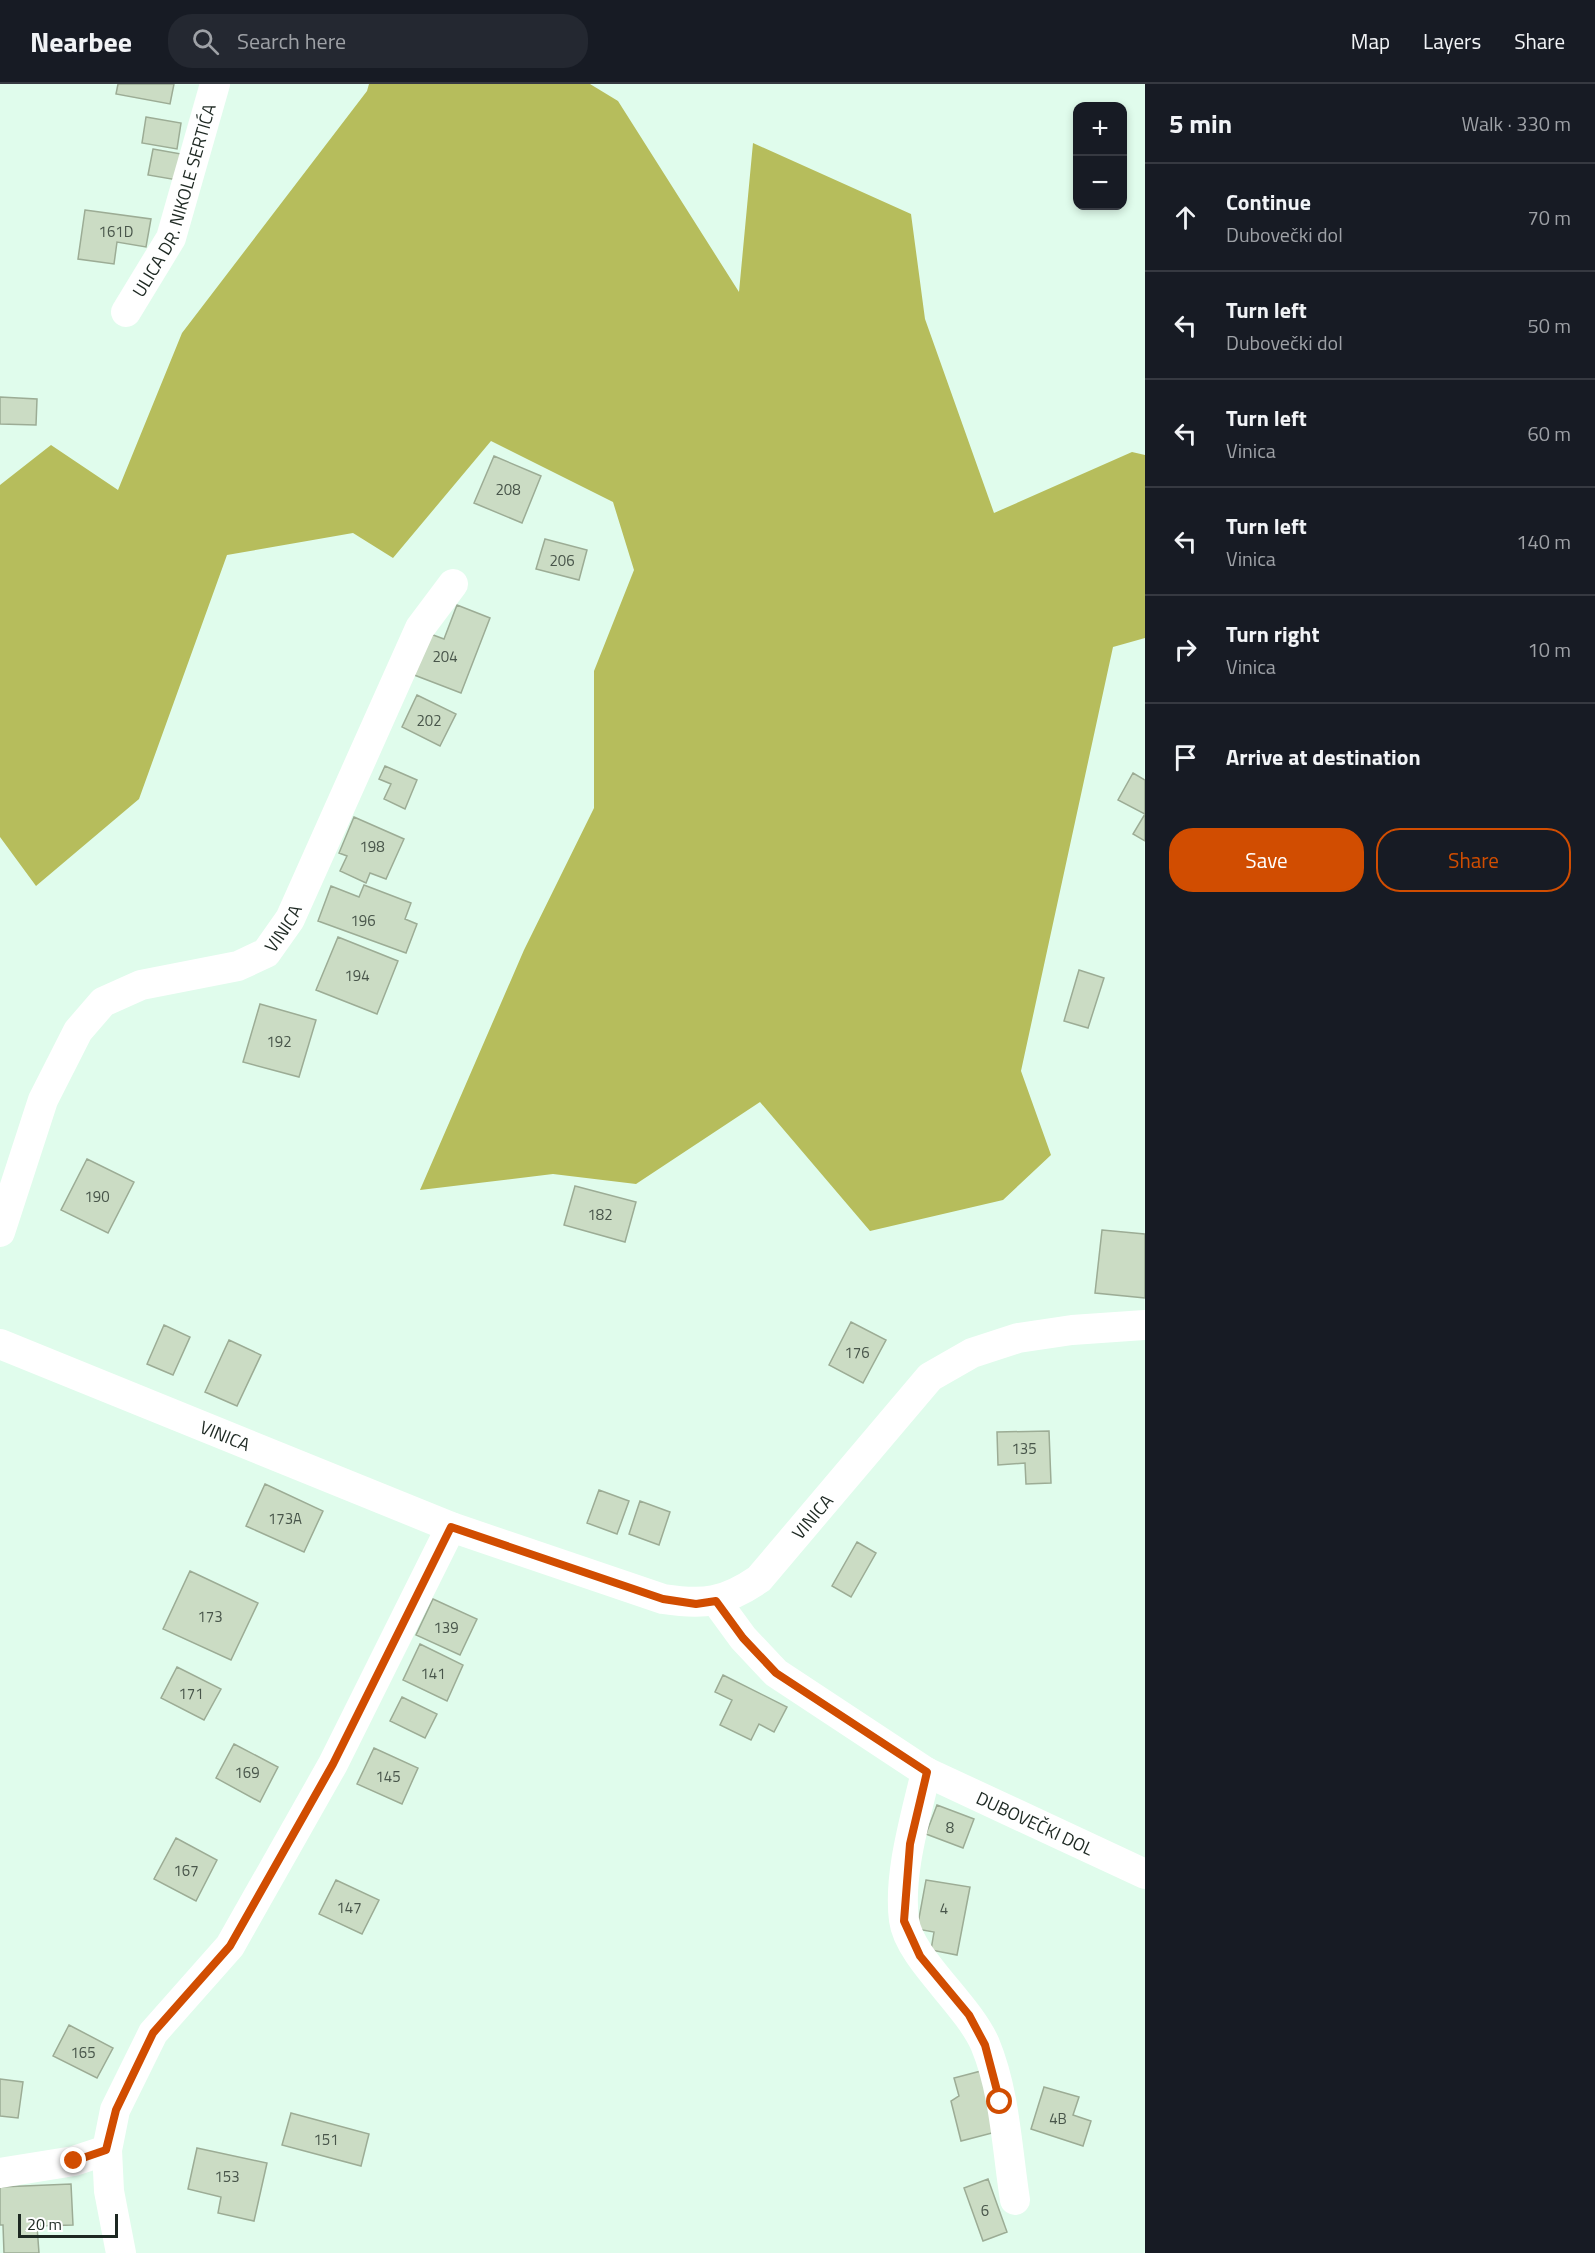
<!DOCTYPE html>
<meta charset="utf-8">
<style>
body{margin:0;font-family:"Titillium Web",sans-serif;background:#242831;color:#f1f3f6}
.controls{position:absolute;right:18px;top:18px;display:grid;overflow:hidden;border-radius:12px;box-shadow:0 3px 9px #0003}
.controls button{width:54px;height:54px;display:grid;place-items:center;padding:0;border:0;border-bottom:2px solid #363941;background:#171b24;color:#f1f3f6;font:30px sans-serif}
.scale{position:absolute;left:18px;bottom:15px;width:100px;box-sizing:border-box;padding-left:6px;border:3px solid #1d2822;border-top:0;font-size:16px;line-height:21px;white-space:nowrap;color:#1d2822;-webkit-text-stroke:4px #fff;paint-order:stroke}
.stop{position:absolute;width:18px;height:18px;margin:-14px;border:4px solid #d14d01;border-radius:50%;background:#fff}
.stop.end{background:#d14d01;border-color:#fff;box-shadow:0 2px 6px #0008}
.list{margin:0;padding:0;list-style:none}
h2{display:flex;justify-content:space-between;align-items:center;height:78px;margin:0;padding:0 24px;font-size:26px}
h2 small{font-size:20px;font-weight:400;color:#9ea1a6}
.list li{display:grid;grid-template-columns:39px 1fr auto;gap:18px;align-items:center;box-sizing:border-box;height:108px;padding:0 24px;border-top:2px solid #363941}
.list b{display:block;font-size:22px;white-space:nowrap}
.list p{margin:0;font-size:20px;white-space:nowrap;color:#9ea1a6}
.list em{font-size:20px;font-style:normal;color:#9ea1a6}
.actions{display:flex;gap:12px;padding:18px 24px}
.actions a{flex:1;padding:14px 0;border:2px solid #d14d01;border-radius:24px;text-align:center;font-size:21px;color:#d14d01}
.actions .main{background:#d14d01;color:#fff}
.icon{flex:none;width:33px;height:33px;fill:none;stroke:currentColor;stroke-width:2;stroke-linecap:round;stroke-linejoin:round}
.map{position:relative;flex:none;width:1145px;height:2169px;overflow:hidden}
header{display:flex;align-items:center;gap:36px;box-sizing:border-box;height:84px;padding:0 30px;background:#171b24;border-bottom:2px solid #363941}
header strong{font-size:28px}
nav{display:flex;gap:33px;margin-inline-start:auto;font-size:21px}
.search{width:420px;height:54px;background:#242831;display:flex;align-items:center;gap:15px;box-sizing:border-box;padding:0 21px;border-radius:24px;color:#9ea1a6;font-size:22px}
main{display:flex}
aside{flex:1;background:#171b24}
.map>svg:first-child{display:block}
.forest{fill:#b6bd5c}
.building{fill:#cbdcc4;stroke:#9cac95;stroke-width:1.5}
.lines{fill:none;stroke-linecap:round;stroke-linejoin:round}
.minor{stroke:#fff;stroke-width:30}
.route{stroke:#d14d01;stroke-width:8}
.labels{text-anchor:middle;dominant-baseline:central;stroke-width:4.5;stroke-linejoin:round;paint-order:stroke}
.number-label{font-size:15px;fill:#48554a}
.street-label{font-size:18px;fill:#1d2822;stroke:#fff}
</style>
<header>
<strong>Nearbee</strong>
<div class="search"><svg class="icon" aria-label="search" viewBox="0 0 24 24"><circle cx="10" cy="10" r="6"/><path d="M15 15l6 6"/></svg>Search here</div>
<nav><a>Map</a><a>Layers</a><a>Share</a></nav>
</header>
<main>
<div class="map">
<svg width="1145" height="2169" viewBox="0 0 1145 2169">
<rect width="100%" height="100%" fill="#e0fcec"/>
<path class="forest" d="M369,0H590L618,17L739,208L753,59L911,130L925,235L994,429L1132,368L1145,371V554L1113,563L1021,987L1051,1071L1003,1116L870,1147L760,1018L636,1100L553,1090L420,1106L524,866L594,724V587L634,486L613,418L491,357L393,474L353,449L227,471L139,715L36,802L0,753V401L51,361L118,406L182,249L367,7Z"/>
<path class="building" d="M118,0H174L170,20L116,10Z
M146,33L181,39L177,65L142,59Z
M153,65L187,71L183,97L148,91Z
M85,126L151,135L146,163L117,158L114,180L78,175Z
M0,313L37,315L36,341L0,340Z
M494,372L541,392L522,439L474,419Z
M545,455L587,466L579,496L536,485Z
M457,521L490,534L461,609L409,589L425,548L444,555Z
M417,611L456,630L440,662L402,643Z
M385,682L417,696L405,725L384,715L391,700L379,695Z
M1133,689L1145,696V757L1133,750L1145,730L1118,716Z
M354,733L404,755L386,795L370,789L366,799L340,787L347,772L339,769Z
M364,801L411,819L405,835L417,840L406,869L318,837L331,802L359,813Z
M338,853L398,877L377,930L316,906Z
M1079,886L1104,894L1088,944L1064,937Z
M260,920L316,936L299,993L243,978Z
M87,1075L134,1098L108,1149L61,1126Z
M575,1102L636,1118L625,1158L564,1141Z
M1102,1146L1145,1150V1214L1095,1209Z
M851,1238L886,1256L863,1299L829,1281Z
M164,1241L190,1253L173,1291L147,1280Z
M229,1256L261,1271L237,1322L205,1308Z
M1049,1347L1051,1399L1026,1400L1025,1379L998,1381L997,1348Z
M265,1400L323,1427L304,1468L246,1442Z
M599,1406L629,1417L617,1450L587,1439Z
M640,1417L670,1428L659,1461L629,1450Z
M857,1458L876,1469L851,1513L832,1502Z
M190,1487L258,1519L231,1576L163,1545Z
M433,1515L477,1535L460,1571L416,1551Z
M420,1560L463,1581L447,1617L403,1596Z
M177,1583L221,1605L204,1636L161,1614Z
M723,1591L787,1623L774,1648L759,1640L751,1656L720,1641L732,1616L715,1608Z
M402,1613L437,1630L425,1654L390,1637Z
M234,1660L278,1683L260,1718L216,1694Z
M374,1664L418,1684L402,1720L357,1700Z
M937,1721L974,1735L963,1764L926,1750Z
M176,1754L217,1776L196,1817L154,1795Z
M336,1796L379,1816L362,1850L319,1830Z
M926,1796L970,1803L957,1871L931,1866L934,1848L917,1845Z
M69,1941L113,1964L97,1994L53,1972Z
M981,1987L996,2048L961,2057L951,2017L959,2012L954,1994Z
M0,1995L23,1998L18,2034L0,2032Z
M1044,2003L1079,2013L1073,2031L1091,2037L1083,2062L1031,2045Z
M291,2029L369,2050L361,2082L282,2061Z
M197,2064L267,2079L254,2137L218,2129L221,2113L188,2105Z
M988,2095L1007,2148L983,2157L964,2104Z
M71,2100L73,2141L37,2142L39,2169H4L3,2141H0V2103Z"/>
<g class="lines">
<g class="minor">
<path id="s1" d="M126,228L171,154L215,0"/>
<path id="s2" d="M0,1148L43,1016L78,947L103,918L141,901L238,882L266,869L290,835L420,544L453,500"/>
<path id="s3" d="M0,1260L451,1443L663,1515C704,1521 724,1519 759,1495L930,1293L972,1269L1018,1254L1072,1246L1145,1241"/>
<path id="s4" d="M716,1517L743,1554L776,1589L926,1688L1145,1790"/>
<path d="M926,1688C916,1732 898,1790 904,1836C909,1874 967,1919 985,1960C1005,2008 1007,2065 1015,2116"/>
<path d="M0,2089L74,2077L107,2066"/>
<path d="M121,2169L109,2107L107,2066L115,2026L153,1949L230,1862L333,1680L451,1443"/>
</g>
</g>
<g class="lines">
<path class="route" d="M74,2077L106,2066L116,2026L153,1949L230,1862L333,1680L451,1443L663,1515L696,1520L716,1517L743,1554L776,1589L927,1688L910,1760L904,1837L920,1872L969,1931L985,1961L1000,2018"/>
</g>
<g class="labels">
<g class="number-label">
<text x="116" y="147">161D</text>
<text x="508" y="405">208</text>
<text x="562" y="476">206</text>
<text x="445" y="572">204</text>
<text x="429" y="636">202</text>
<text x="372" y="762">198</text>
<text x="363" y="836">196</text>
<text x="357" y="891">194</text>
<text x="279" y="957">192</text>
<text x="97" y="1112">190</text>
<text x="600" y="1130">182</text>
<text x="857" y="1268">176</text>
<text x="1024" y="1364">135</text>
<text x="285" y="1434">173A</text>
<text x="210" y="1532">173</text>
<text x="446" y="1543">139</text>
<text x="433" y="1589">141</text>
<text x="191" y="1609">171</text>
<text x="247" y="1688">169</text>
<text x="388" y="1692">145</text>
<text x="950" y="1743">8</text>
<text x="186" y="1786">167</text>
<text x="349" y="1823">147</text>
<text x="944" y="1824">4</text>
<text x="83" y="1968">165</text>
<text x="1058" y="2034">4B</text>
<text x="326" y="2055">151</text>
<text x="227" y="2092">153</text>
<text x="985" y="2126">6</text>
</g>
<g class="street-label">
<text stroke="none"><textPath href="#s1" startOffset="123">ULICA DR. NIKOLE SERTIĆA</textPath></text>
<text stroke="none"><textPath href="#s2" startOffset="456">VINICA</textPath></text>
<text stroke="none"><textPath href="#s3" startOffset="243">VINICA</textPath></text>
<text stroke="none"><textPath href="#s3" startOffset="894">VINICA</textPath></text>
<text stroke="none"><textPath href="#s4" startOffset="394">DUBOVEČKI DOL</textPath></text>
</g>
</g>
</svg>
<div class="controls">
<button>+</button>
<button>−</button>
</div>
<div class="scale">20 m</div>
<div class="stop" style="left:1000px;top:2018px"></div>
<div class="stop end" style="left:74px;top:2077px"></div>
</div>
<aside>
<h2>5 min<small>Walk · 330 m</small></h2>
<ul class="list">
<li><svg class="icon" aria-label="ahead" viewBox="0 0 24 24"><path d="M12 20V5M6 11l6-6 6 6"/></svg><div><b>Continue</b><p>Dubovečki dol</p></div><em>70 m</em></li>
<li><svg class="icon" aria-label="left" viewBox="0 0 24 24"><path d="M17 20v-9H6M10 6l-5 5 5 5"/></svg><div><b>Turn left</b><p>Dubovečki dol</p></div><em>50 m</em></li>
<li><svg class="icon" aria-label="left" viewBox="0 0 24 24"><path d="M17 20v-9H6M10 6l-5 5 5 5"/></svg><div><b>Turn left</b><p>Vinica</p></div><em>60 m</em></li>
<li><svg class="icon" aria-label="left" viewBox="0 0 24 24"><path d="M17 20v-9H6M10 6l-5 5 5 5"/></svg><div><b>Turn left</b><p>Vinica</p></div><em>140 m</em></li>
<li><svg class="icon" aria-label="right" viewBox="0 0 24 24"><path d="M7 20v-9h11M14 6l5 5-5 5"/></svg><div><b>Turn right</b><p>Vinica</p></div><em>10 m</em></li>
<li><svg class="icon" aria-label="arrive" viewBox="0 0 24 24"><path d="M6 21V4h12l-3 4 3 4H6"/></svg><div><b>Arrive at destination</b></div></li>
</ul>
<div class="actions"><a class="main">Save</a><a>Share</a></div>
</aside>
</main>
